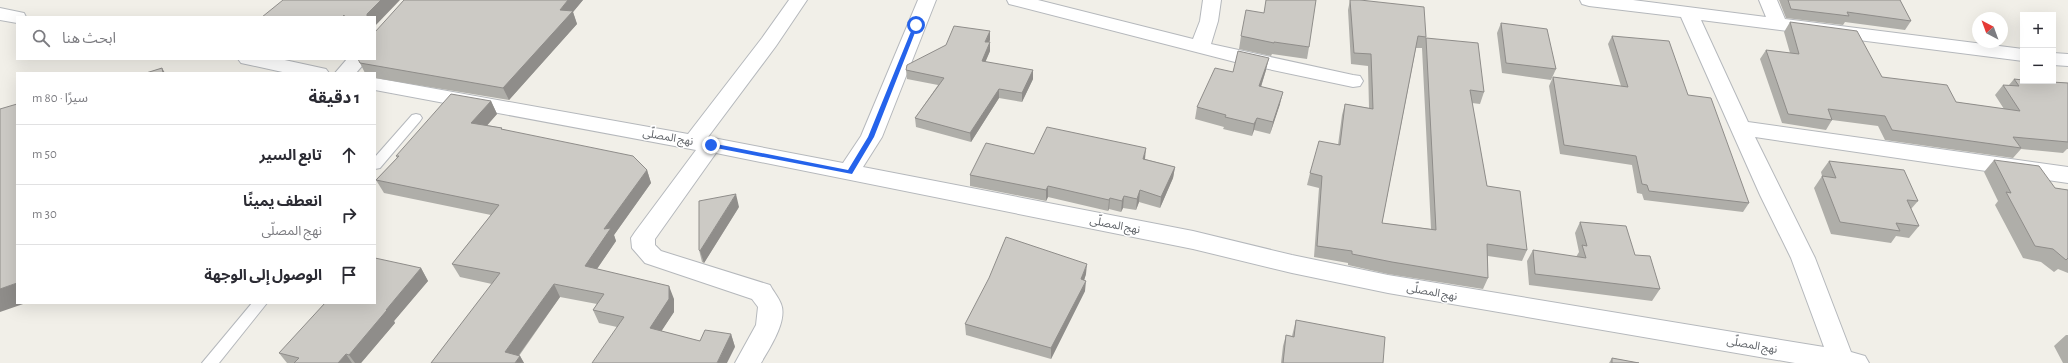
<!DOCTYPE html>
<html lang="ar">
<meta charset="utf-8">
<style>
body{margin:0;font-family:"Alegreya Sans","Noto Sans Arabic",sans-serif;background:#f2f2f3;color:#2b2b33;direction:rtl}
.controls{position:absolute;right:12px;top:12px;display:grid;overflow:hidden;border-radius:0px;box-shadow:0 4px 16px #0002}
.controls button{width:36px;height:36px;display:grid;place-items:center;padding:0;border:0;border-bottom:1px solid #e1e1e2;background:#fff;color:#2b2b33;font:20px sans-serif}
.compass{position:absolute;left:1972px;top:12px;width:36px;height:36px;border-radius:50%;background:#fff;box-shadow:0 4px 16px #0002;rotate:319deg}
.stop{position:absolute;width:12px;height:12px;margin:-9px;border:3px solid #2563eb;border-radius:50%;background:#fff}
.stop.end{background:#2563eb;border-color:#fff;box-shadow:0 1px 4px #0008}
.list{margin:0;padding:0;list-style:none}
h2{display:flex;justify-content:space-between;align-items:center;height:52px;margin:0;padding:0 16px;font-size:17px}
h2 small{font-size:13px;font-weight:400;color:#7c7c81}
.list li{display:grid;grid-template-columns:26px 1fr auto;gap:12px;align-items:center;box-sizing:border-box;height:60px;padding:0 16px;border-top:1px solid #e1e1e2}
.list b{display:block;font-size:15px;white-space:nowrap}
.list p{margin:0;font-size:13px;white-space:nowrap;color:#7c7c81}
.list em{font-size:13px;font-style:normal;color:#7c7c81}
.icon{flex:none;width:22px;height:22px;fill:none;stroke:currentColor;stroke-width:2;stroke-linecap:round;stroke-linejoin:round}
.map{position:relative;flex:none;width:2068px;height:363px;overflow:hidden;direction:ltr}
.search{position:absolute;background:#fff;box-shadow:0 4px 16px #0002;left:16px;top:16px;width:360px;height:44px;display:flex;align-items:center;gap:10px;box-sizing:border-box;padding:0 14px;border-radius:0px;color:#7c7c81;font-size:15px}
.panel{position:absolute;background:#fff;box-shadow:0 4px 16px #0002;left:16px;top:72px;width:360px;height:232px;border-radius:0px;direction:rtl}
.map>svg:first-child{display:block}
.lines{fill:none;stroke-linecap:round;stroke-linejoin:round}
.lane-casing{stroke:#b5b8bc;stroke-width:2}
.street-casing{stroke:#b5b8bc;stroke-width:2}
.lane{fill:#fff;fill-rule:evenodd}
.street{fill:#fff;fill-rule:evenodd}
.wall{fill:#afaea9;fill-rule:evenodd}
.shaded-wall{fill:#8f8d8a}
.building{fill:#cccac5;stroke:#8f8d8a}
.route{fill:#2563eb}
.labels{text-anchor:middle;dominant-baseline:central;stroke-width:3;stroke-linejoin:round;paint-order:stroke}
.street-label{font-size:11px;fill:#5f6368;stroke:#fff}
</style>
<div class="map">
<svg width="2068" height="363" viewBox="0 0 2068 363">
<rect width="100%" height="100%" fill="#f1efe8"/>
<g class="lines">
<defs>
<path id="lane" d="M416,114L420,115L422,118L420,121L380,168L375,169V157L412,115Z
M252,303H267L219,363H202Z"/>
<path id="street" d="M789,0H807L776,46L708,137L843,163L861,136L918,0H936L882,137L863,167L1193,231L1292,255L1388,275L1824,347L1791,258L1760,195L1681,17L1589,6L1582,4L1580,0H1633L1766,17L1759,0H1777L1785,19L2023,49V61L1701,20L1748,122L2068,167V183L1755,137L1815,258L1851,352L1865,356L1869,363H1795L1388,293L1292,273L1193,249L716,153L655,239V245L661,251L770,285C773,291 779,298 781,304C788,321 769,349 761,363H735L756,325L758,307L752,299L645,263L632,248L631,238L635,232L696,150L375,90V78L688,134L762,38Z
M1007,0H1038L1193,39L1200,21L1203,0H1221L1218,21L1211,44L1353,75L1360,76L1363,81L1360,86L1353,87L1235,62L1009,4Z
M0,8L24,13L26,17H17V23L0,20Z
M2053,53L2068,54V66L2053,65Z
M238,59H280L326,69L329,73H287L241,63Z
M347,59H368L356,73H335Z"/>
</defs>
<use href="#lane" class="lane-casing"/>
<use href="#street" class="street-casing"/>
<use href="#lane" class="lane"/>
<use href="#street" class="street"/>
</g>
<path class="wall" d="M404,0H583L573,12L577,24L509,100L375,78V73H365L360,63L376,32Z
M1350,0H1360L1426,37V38L1484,92L1480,104L1472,103L1487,186L1527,250L1522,261L1488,256V278L1483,289L1388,274L1348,265V263L1314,257L1319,188L1307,185L1310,173L1338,145L1342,115L1345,104L1369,108L1368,66L1351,64L1348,10ZM1416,48H1422L1431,229L1382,223Z
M1779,0H1900L1911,21L1905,30L1845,22L1843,25L1786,18Z
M1790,22L1882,77L1956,102L2004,109L1995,95L2003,85H2009L2014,79L2068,83V149H2067L2063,153L2021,149L2013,158L1885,140L1878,126L1832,120L1826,130L1782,123L1760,59L1766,50L1790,53L1784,32Z
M1501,23L1556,69L1551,80L1502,73L1497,33Z
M1241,36L1309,47L1307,59L1272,54L1271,56L1239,49Z
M1612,36L1688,95L1749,203L1743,212L1644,200L1642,194L1637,193L1632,165L1560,154L1549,86L1553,77L1621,86L1608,44Z
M990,40L989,42H990V51L985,62L1033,70V79L1022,102L999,98L971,142L916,127L915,118L938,85L907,79L906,70Z
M1266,70L1261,87L1280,104L1270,134L1254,130L1252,136L1223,129L1224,127L1195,119L1197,107L1233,72Z
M491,101L497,114L487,125L502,128V129L647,170L651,183L614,235L616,241L597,269L674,299V312L661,331L700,341L731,334L735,347L617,327L599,323L593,310L597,304L560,297L519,356H520L524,363H431L492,284L460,277L452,264L491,215L384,193L376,180L397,158L396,156Z
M1034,154L1145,159L1175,167L1173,178L1160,208L1139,202L1136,210L1123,208L1121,212L1109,209L1108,211L1048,197L1046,201L970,186V175Z
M1994,160L2055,188L2068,190V273L2058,269L2054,272L2041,262L2023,258L1995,205L1998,201L1984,172Z
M1829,161L1918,201L1911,209L1919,226L1909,238L1896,236L1891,243L1831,234L1814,188L1822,176L1821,172Z
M739,207L704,263L702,262L699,250Z
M1580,222L1635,255L1660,289L1652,301L1529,285L1527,261L1533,250L1576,257L1579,252L1575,233Z
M421,268L428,281L394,321L395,323L361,363H287L279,353Z
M1086,274L1084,280L1085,291L1051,359L966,335L965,324Z
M1296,320L1383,363H1281L1283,346L1286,335L1292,336Z
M2066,335H2068V363H2063L2054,346Z
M1612,358L1639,363H1609Z"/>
<path class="shaded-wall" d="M381,0H400L375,26V17H367V14Z
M568,0H583L573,12L577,24L509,100L503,88L560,10Z
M990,31V40L986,50L985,42Z
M990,42V51L982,70V61Z
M1269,58L1266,70L1257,99L1259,86Z
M162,68L165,73H163Z
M1033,70V79L1022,102V93Z
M999,89V98L971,142L970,133Z
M1283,92L1280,104L1270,134L1273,122Z
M491,101L497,114L478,136L471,123Z
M1257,118L1254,130L1252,136L1254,124Z
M1146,148L1145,159H1143Z
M1175,167L1173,178L1160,208L1161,197Z
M647,170L651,183L614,235L616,241L590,279L585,266L604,229Z
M1048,186V197L1046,201V190Z
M1140,190L1139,202L1136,210L1137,199Z
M736,194L739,207L704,263L700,251Z
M1124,196L1123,208L1121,212L1122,201Z
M1110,198L1109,209L1108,211L1109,200Z
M1087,264L1086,274L1081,290V279Z
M421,268L428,281L394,321L395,323L361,363H355L349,355L386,310Z
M1086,281L1085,291L1051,359V348Z
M17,283V303H26L0,312V289Z
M554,284L560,297L513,363L505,352Z
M669,286L674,299V312L655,341L650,328Z
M731,334L735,347L727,363H717Z
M346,354L352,363H338Z
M520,356L524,363H515Z"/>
<path class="building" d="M283,0H381L367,14V17H345L344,15L342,17H262Z
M404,0H568L560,10L573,11L503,88L360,63L358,59H375V32Z
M1266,0H1316L1309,47L1274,42V43L1241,36L1246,10L1264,13Z
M1350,0H1360L1424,7L1426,37L1418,36L1382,223L1436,230L1426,38L1478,43L1484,92L1470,90L1487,186L1520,191L1527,250L1487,244L1488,278L1392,262L1352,254V251L1317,246L1322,176L1310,173L1319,141L1340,145L1345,104L1373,109L1371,54L1354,53Z
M1788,0H1900L1911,21L1847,12L1849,16L1791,9Z
M1790,22L1857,31L1882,77L1947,85L1956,102L2020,111L2003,85L2019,86L2014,79L2023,80V81H2036L2068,83V142L2013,137L2021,148L1892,130L1885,116L1828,109L1832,120L1788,114L1766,50L1799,54Z
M1501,23L1547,29L1556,69L1506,63Z
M954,26L990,31L985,42H990L982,61L1033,70L1022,93L999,89L970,133L915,118L944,78L906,70L907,65L946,45Z
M1612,36L1669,41L1688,95L1711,98L1749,203L1649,191L1647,185L1642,184L1636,156L1564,145L1553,77L1628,87Z
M1238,51L1269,58L1259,86L1283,92L1273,122L1257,118L1254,124L1225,117L1226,115L1197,107L1215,68L1233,72Z
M162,68L163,73H146Z
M451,94L491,101L471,123L502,128L501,129L633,156L647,170L604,229L611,228L585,266L669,286V299L650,328L700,341L705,330L731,334L717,363H592L624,317L593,310L604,294L554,284L505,352L520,356L515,363H431L500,273L452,264L499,205L376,180L399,156H396Z
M17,104V283L0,289V109Z
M1047,127L1146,148L1143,159L1175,167L1161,197L1140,190L1137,199L1124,196L1122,201L1110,198L1109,200L1048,186L1046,190L970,175L986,143L1034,154Z
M1994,160L2039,166L2055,188L2068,190V258L2066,260L2053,249L2035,246L2006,192L2011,193Z
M1829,161L1904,170L1918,201L1907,200L1919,226L1896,223L1900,231L1840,222L1822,176L1836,178Z
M736,194L700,251L699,250V201Z
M1580,222L1626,226L1635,255L1650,256L1660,289L1535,274L1533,250L1586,258L1582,245L1587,246Z
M1006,237L1087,264L1081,279L1086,281L1051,348L965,324L989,278Z
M375,258L421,268L386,310H387L349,355L346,354L338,363H294L299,358L279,353L325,303H375Z
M1296,320L1385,337L1383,363H1283L1286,335L1294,337Z
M1612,358L1639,363H1612Z"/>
<path class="route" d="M914,24L918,25L874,137L852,174L711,147L708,145L711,143L848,170L868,137Z"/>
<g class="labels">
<g class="street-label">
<text transform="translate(668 137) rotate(10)">نهج المصلّى</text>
<text transform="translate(1115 225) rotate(11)">نهج المصلّى</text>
<text transform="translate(1432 292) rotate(10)">نهج المصلّى</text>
<text transform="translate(1752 345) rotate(10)">نهج المصلّى</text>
</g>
</g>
</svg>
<div class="controls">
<button>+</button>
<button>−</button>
</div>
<svg class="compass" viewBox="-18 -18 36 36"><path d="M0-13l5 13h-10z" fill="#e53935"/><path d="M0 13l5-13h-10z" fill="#7c7c81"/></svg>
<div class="stop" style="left:916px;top:25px"></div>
<div class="stop end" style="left:711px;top:145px"></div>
<div class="search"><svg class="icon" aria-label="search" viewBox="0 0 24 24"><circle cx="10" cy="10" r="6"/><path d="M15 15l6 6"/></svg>ابحث هنا</div>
<section class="panel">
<h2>1 دقيقة<small>سيرًا · 80 m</small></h2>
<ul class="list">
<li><svg class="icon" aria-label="ahead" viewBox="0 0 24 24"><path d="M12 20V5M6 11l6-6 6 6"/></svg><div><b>تابع السير</b></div><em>50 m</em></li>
<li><svg class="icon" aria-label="right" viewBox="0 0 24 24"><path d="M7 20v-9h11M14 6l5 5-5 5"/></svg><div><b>انعطف يمينًا</b><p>نهج المصلّى</p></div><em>30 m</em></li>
<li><svg class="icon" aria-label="arrive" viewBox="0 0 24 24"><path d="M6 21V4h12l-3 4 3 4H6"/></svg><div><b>الوصول إلى الوجهة</b></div></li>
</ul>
</section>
</div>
